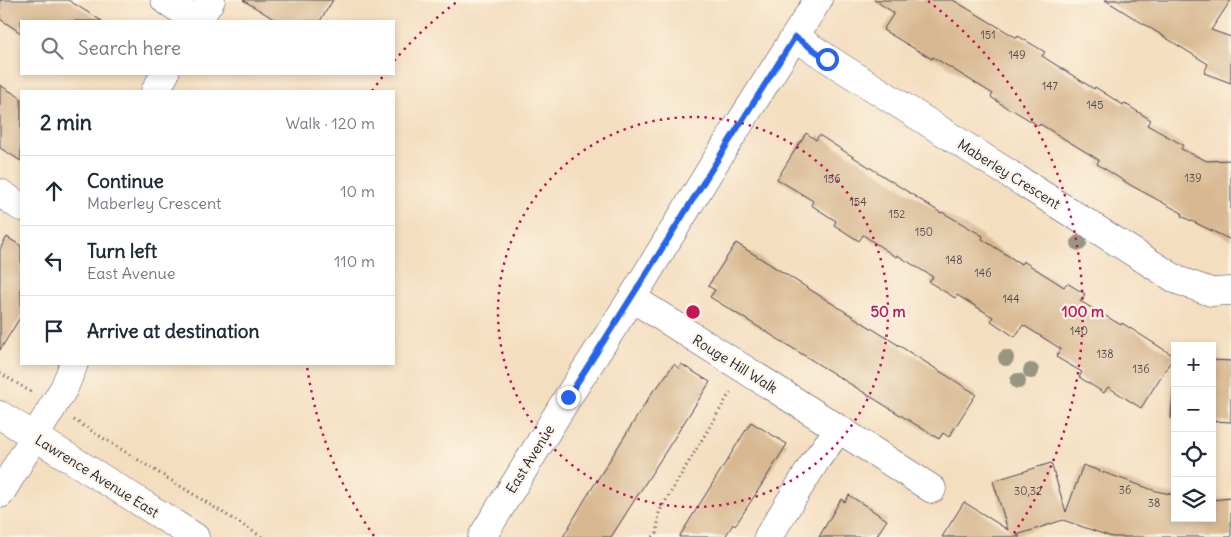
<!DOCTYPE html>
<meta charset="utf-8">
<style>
body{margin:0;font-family:Delius,sans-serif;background:#f6f6f7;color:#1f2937}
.controls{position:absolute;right:15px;bottom:15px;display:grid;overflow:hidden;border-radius:0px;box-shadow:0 2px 8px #0003}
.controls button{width:45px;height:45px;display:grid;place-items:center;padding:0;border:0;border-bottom:1px solid #e0e1e3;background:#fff;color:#1f2937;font:25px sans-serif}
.stop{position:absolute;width:15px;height:15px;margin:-11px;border:4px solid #2563eb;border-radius:50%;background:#fff}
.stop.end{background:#2563eb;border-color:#fff;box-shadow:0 1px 5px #0008}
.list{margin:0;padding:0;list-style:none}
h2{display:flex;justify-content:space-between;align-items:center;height:65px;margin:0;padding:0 20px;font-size:21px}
h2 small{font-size:16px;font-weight:400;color:#747a83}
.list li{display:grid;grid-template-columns:32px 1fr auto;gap:15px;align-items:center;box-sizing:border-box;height:70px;padding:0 20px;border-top:1px solid #e0e1e3}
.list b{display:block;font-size:19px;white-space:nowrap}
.list p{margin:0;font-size:16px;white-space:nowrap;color:#747a83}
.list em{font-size:16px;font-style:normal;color:#747a83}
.icon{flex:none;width:28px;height:28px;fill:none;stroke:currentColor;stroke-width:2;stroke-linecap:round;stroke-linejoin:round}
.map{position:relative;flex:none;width:1231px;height:537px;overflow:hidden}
.search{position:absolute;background:#fff;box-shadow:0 2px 8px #0003;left:20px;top:20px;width:375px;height:55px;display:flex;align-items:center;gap:12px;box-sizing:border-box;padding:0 18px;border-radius:0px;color:#747a83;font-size:19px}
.panel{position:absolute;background:#fff;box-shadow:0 2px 8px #0003;left:20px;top:90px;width:375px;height:275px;border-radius:0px}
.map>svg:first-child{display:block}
.building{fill:#d8b891}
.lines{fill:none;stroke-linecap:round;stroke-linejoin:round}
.minor-casing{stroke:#423e4f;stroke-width:29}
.major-casing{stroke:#423e4f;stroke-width:29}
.path{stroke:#423e4f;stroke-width:3;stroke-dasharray:1 4;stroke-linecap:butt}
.minor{stroke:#fff;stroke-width:28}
.major{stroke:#fff;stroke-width:28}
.tree{fill:#989581}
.route{stroke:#2563eb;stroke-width:6}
.ring{fill:none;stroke:#c2185b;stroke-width:2.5;stroke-dasharray:2.5 5}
.labels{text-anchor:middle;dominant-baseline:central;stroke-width:4.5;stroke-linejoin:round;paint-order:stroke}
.number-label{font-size:11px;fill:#504850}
.street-label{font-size:14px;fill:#22223b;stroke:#fcf5e5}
.centre{fill:#c2185b;stroke:#fcf5e5;stroke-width:2.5}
.ring-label{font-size:15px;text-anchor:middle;font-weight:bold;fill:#c2185b;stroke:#fcf5e5;stroke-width:4.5;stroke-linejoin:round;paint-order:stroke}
</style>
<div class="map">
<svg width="1231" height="537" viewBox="0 0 1231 537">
<rect width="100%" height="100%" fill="#fcf5e5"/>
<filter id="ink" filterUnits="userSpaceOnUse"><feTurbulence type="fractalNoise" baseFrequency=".02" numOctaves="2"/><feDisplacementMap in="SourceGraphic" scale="10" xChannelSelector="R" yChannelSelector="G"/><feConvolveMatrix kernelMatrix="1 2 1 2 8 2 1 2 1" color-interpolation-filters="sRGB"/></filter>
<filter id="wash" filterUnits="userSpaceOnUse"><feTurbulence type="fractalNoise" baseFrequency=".0096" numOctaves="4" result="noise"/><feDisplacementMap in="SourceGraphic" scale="20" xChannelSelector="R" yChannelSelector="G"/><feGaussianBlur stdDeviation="1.12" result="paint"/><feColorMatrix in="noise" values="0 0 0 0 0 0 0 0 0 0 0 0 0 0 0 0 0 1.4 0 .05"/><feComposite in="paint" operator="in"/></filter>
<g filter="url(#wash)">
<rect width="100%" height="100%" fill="#f4dec0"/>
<g id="blocks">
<path class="building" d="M0,0H68L102,21H21V33L0,19Z
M243,0H333L320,21H277Z
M874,0H953L1017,38L1018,36L1045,52L1042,56L1094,89L1095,87L1123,105L1124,103L1151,120L1147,125L1183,145L1181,149L1207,161L1231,160V240L1181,216L1182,213L1132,186L1097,164L1099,160L1040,124L1039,126L1011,109L1010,110L991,97L993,94L933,57L932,59L883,30L894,13Z
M1105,0H1231L1211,30L1231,37V83L1204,73L1208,64Z
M0,85L21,98V161L0,148Z
M806,133L816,140L819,135L941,213L942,212L983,236L982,239L1021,264L1023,261L1064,287L1067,283L1085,294L1080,301L1121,325L1122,323L1174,356L1141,408L1108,387L1104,393L1079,377L1082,372L1056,357L1061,349L1023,325L1015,337L991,321L993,317L957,295L955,298L929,282L933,277L897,255L896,257L863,235L859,241L834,225L836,221L811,205L813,201L777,179L800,142H801Z
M7,237L21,246V316L0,350V249Z
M736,243L976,394L949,437L943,433L939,439L710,297L715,290L708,286Z
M1212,360L1231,361V422L1212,421Z
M674,364L679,369L681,364L710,382L611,537H563L584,501L655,388L656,389Z
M1175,365V418H1171Z
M751,422L787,444L764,481L735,526L733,524L725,537H679Z
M1051,463L1066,512L1083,465L1156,491L1175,495V518H1212V500L1231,498V537H1112L1063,520L1017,535L1020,537H942L964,502L1008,530L993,481Z
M849,495L887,520L876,537H819L841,499L845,502Z"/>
</g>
</g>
<g filter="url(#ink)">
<use href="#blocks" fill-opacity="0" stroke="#423e4f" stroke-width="1"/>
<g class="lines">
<defs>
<path id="minor" d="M165,0L198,21
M197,21L211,0
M795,37L839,66L1177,280L1211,292L1231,291
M155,91L165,74
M0,193L21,207
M632,298L839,429L932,489
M0,494L64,388L74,364
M482,537L568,397L632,298L717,159L818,0
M768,537L816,460L839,429"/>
<path id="major" d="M0,415L129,495L195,537"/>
</defs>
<use href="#minor" class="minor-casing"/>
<use href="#major" class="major-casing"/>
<path class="path" d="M0,373L31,392
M74,420L262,537
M653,537L657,533L659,512L731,391"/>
<use href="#minor" class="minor"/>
<use href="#major" class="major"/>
</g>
<g class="tree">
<circle cx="1079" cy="243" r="8"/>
<circle cx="1006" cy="358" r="8"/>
<circle cx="1031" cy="371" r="8"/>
<circle cx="1018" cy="381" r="8"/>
</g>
</g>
<g class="lines" filter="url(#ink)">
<path class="route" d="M568,397C645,278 719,156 795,37L827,59"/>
</g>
<g class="ring">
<circle cx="693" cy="312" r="195"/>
<path d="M374 536A390 390 0 0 1 307 366M372 91A390 390 0 0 1 384 75M394 61A390 390 0 0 1 458 1M928 1A390 390 0 0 1 1012 536"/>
</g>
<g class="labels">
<g class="number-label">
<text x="988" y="35">151</text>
<text x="1017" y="55">149</text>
<text x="1050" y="86">147</text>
<text x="1095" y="105">145</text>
<text x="1193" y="178">139</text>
<text x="832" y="179">156</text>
<text x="858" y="202">154</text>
<text x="897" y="214">152</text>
<text x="924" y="232">150</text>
<text x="954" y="260">148</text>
<text x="983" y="273">146</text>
<text x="1011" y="299">144</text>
<text x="1079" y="331">140</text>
<text x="1105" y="354">138</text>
<text x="1141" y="369">136</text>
<text x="1125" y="490">36</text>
<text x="1028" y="491">30,32</text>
<text x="1154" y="503">38</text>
</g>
<g class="street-label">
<text transform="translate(1009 174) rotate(32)">Maberley Crescent</text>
<text transform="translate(735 364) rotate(32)">Rouge Hill Walk</text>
<text transform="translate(530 459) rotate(-58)">East Avenue</text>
<text transform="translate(97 476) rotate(32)">Lawrence Avenue East</text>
</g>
</g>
<circle cx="693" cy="312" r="8" class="centre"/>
<g class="ring-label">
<text x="888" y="317">50 m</text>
<text x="1083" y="317">100 m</text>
</g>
</svg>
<div class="controls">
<button>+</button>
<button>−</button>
<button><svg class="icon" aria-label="locate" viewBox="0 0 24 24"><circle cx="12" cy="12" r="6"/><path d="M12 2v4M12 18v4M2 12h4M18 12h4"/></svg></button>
<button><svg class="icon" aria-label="layers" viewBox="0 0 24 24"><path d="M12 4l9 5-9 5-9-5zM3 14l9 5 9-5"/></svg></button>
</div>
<div class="stop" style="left:827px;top:59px"></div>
<div class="stop end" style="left:568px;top:397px"></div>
<div class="search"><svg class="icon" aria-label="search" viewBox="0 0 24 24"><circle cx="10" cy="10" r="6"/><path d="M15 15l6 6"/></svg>Search here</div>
<section class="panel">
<h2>2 min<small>Walk · 120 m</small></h2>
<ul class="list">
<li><svg class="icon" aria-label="ahead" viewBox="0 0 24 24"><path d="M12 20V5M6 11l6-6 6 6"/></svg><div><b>Continue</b><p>Maberley Crescent</p></div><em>10 m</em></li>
<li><svg class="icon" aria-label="left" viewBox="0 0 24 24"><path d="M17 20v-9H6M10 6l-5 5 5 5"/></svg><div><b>Turn left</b><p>East Avenue</p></div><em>110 m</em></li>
<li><svg class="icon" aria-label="arrive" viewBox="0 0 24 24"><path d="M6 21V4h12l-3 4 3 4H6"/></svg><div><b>Arrive at destination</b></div></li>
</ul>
</section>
</div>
